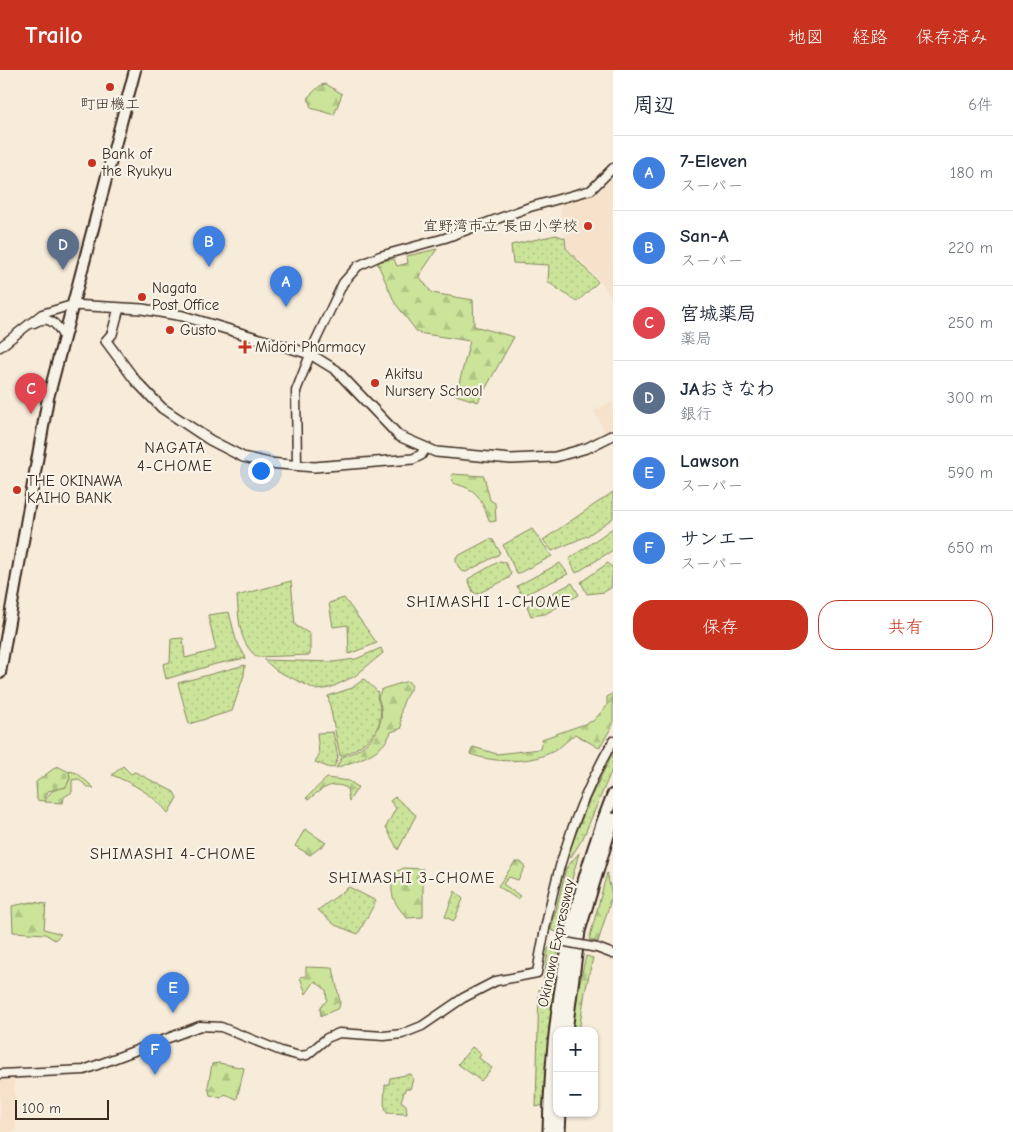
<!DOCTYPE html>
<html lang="ja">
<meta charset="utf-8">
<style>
body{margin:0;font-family:"Comic Neue","Klee One",sans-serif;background:#f2f2f3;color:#1f2937}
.controls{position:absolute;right:15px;bottom:15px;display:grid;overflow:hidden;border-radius:10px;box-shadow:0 1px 4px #0004}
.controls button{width:45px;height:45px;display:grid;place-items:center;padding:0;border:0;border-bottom:1px solid #e0e1e3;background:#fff;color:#1f2937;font:25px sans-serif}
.scale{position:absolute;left:15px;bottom:12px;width:94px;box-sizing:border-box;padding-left:5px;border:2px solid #3b2a1e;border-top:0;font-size:14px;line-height:18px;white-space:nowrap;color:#3b2a1e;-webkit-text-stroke:4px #f7f3e8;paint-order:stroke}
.you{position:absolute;left:260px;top:400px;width:18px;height:18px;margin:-12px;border:4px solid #fff;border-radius:50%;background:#1a73e8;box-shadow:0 0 0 8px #1a73e833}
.badge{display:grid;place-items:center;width:32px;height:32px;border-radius:50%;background:#c8321e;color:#fff;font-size:16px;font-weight:700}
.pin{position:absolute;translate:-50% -41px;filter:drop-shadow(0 1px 2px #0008)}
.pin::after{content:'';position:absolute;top:26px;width:18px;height:15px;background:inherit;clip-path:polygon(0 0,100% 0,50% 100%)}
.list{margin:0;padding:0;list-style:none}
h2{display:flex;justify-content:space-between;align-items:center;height:65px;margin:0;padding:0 20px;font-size:21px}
h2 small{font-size:16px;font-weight:400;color:#747a83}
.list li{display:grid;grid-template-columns:32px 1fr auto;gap:15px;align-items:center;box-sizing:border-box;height:75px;padding:0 20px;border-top:1px solid #e0e1e3}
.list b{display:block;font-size:19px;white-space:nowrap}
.list p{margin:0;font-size:16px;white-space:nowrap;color:#747a83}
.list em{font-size:16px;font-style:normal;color:#747a83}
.actions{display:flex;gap:10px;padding:15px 20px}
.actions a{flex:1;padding:11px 0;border:1px solid #c8321e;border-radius:20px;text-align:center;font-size:18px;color:#c8321e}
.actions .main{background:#c8321e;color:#fff}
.map{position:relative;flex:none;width:613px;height:1062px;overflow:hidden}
header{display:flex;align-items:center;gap:30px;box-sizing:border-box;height:70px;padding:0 25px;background:#c8321e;color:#fff}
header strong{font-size:24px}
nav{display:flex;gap:28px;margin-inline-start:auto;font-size:18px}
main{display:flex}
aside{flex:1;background:#fff}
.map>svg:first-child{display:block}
.built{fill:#f6e1ca}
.grass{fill:url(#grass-dots);stroke:#83875c}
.forest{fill:url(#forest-firs);stroke:#83875c}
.cemetery{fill:url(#cemetery-stones);stroke:#83875c}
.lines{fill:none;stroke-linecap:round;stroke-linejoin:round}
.tertiary-casing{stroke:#3b2a1e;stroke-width:11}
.secondary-casing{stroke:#3b2a1e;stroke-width:12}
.trunk-casing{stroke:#3b2a1e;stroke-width:14}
.motorway-casing{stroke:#3b2a1e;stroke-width:15}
.tertiary{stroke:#f7f3e8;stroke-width:8}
.secondary{stroke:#f7f3e8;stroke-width:9}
.trunk{stroke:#f7f3e8;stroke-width:10}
.motorway{stroke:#f7f3e8;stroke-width:11}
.tertiary-bridge-casing{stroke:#3b2a1e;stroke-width:11;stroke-linecap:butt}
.tertiary-bridge{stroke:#f7f3e8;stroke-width:8}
.poi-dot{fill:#c8321e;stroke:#f7f3e8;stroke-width:2}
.labels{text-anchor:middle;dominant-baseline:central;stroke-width:4.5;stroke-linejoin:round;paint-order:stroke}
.poi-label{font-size:15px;fill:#3b2a1e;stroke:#f7f3e8;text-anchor:start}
.street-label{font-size:15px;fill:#3b2a1e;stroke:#f7f3e8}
.neighbourhood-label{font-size:16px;letter-spacing:1px;fill:#3b2a1e;stroke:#f7f3e8}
</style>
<header>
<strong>Trailo</strong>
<nav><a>地図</a><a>経路</a><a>保存済み</a></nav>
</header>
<main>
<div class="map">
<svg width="613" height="1062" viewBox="0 0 613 1062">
<defs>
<pattern id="grass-dots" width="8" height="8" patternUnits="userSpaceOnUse" patternTransform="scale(1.25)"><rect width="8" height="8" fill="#cbe49a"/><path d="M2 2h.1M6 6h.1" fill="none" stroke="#afc484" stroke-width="1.8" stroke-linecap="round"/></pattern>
<pattern id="forest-firs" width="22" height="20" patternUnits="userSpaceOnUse" patternTransform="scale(1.25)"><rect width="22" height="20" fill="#cbe49a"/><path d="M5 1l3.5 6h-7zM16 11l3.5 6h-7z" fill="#afc484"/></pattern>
<pattern id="cemetery-stones" width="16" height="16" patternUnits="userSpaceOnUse" patternTransform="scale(1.25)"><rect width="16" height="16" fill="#cbe49a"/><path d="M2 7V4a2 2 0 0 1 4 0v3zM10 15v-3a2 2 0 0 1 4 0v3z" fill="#afc484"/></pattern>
</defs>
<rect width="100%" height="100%" fill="#f7ebda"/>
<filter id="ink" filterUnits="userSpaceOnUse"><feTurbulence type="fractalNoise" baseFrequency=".02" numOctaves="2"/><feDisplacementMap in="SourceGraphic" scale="10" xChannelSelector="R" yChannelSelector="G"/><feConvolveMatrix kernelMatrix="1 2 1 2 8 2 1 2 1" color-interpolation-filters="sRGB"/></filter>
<g filter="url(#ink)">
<path class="built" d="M613,108V230L600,211L568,178L559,133L598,123Z
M613,331V358L605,362L594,341Z
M0,1009H14L16,1062H0Z"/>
<path class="grass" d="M556,165L565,168L566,178L598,212L577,232L548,212L549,195L513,193L511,175Z
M613,422V448L587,466L552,481L543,470Z
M613,458V480L576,503L569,489Z
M532,459L552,486L517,504L503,475Z
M490,469L493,470L500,482L498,485L466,502L461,501L456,492V487Z
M500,491L505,492L511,503L509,508L477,524L473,522L468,509Z
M560,493L568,504L522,526L517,516Z
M608,493L611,497L613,496L611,518L604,522L587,524L581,512Z
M291,511L295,555L310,564V585L257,587C238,572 239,548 237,526Z
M572,513L579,525L545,544L531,546L527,536Z
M344,528L377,573L349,584L348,555L333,557L329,533Z
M229,542L236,570L246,588L216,594L166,609L163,594L170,592L171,569L183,568L185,588L216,580L208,545Z
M381,578L383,583L355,606L330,618L317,620L277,601L264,590L333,592L356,589Z
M245,595L244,605L232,641L189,654L178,613Z
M364,609L378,622C376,629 379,631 380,637C385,662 359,680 340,686L328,626L352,618Z
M333,662L338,688L334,697L330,698L315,692L319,685L317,663Z
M613,682V697L583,768L571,787H567L589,731Z
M123,696L131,704L135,702L174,722L177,728L168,743C154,725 134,714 112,705Z
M395,727L416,745L398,780L386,757L396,738L390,731Z
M579,783L569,820L560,863L551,860L566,798Z
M349,817L376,831L358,864L335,855L318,840Z
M455,821L463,829L454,851L445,847Z
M550,877L558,878L549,966L544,1035L536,1037L539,919L543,917L548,879Z
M472,977L481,984L479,988L492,998L481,1011L458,994Z
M411,1004L413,1009L410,1019H405L401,1031L406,1035L407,1044L387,1043L384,1034L385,1015L389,1014L390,1008Z"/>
<path class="forest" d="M326,14L342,24L334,45L311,38L308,27L321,15Z
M437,179L419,206L432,223L473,230L474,256L514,267L478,332L456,325L470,271L418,263L395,233L377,192L394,189L397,196L408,193L407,186Z
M452,404L484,406L490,430L495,433L496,451L490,452C479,427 481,421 453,413Z
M408,611L412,616C403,630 398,641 402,658L391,662C383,684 357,690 336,698L342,687C368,679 390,656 378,627L382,619Z
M613,623V655L599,678L575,664C568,670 561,677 554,681C529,694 495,693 470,684L473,677L497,684L540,679L542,669L593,651L607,636V627Z
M70,701L77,703L94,718L88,717L78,709L72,710V722L64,727L63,733L45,732C49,721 54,719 66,717L70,708L68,704Z
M327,708L349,711L358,717L349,731L347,718C331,710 320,720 308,730L306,728Z
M305,759L326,773L310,785L295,776Z
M515,792H521L525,797L518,810L509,807L503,814L520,826L517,829L498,816Z
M404,798L423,799V847L407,848C393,832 388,823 395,802Z
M607,803L612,826L598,872L589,870Z
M32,832L46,834L44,859L61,864L55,870L45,864L13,862L12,836Z
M586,886L593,888L585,922L579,961H571L574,937Z
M306,897L333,898L340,932L339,938L321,946L320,938L327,930L326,920L315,911L306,924L300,907L306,906Z
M219,993L244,998L237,1029L225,1024L221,1028L210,1025L208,1017L212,994Z"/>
<path class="cemetery" d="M57,696L69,702L70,708L66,717L48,721L44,731L37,730L36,712Z"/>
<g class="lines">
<defs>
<path id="tertiary" d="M34,253C48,245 57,253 63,266
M0,277L42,244L72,235
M297,396L296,321L315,272L343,213L358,196L380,186L445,168L530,137L591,120L613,98
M597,878L613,884
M0,1004L84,1000L200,956L221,957L281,981L300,986L307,985L327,968L339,963L384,966L402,964L422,956L463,928L496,911L537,903C551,818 569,747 613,671"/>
<path id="secondary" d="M72,235L142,239L183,246L310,284L336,300L399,366L436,382L511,389L555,387L587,378L613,365
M119,238L112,264L106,271L135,310L162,338L210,370L243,387L269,393L314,397L413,389L421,385L425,379"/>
<path id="trunk" d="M0,603L48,328L135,0"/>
<path id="motorway" d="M566,961L579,861L613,749
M549,1062C551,946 570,833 613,725
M559,1062L560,1043"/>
</defs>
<use href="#tertiary" class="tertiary-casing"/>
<use href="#secondary" class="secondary-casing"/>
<use href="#trunk" class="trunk-casing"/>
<use href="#motorway" class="motorway-casing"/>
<use href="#tertiary" class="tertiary"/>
<use href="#secondary" class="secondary"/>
<use href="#trunk" class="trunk"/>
<use href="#motorway" class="motorway"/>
<defs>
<path id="tertiary-bridge" d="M555,870L597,878"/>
</defs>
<use href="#tertiary-bridge" class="tertiary-bridge-casing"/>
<use href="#tertiary-bridge" class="tertiary-bridge"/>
</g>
</g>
<g class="poi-dot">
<circle cx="110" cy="17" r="5"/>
<circle cx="92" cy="93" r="5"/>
<circle cx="588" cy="156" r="5"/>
<circle cx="142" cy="227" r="5"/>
<circle cx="170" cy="260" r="5"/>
<path d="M242.5 269.5h5v5h5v5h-5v5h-5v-5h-5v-5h5z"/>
<circle cx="375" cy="313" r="5"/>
<circle cx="17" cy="420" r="5"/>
</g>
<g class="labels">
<g class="poi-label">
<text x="110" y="34" text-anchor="middle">町田機工</text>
<text x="102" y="84">Bank of<tspan x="102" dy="17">the Ryukyu</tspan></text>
<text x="578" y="156" text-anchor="end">宜野湾市立 長田小学校</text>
<text x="152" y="218">Nagata<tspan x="152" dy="17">Post Office</tspan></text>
<text x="180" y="260">Gusto</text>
<text x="255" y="277">Midori Pharmacy</text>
<text x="385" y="304">Akitsu<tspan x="385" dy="17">Nursery School</tspan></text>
<text x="27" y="411">THE OKINAWA<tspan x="27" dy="17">KAIHO BANK</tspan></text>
</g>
<g class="street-label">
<text transform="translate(556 873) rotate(-78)">Okinawa Expressway</text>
</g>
<g class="neighbourhood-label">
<text x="175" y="378">NAGATA<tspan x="175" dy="18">4-CHOME</tspan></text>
<text x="489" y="532">SHIMASHI 1-CHOME</text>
<text x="173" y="784">SHIMASHI 4-CHOME</text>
<text x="412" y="808">SHIMASHI 3-CHOME</text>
</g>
</g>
</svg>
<div class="controls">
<button>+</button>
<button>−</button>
</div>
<div class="scale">100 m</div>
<div class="you"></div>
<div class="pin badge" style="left:286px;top:237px;background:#3f7fe0">A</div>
<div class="pin badge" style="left:209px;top:197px;background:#3f7fe0">B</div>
<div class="pin badge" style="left:31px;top:344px;background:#e0444e">C</div>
<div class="pin badge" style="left:63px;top:200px;background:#5c6f8a">D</div>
<div class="pin badge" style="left:173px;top:943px;background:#3f7fe0">E</div>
<div class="pin badge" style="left:155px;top:1005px;background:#3f7fe0">F</div>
</div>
<aside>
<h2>周辺<small>6件</small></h2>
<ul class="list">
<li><span class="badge" style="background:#3f7fe0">A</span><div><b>7-Eleven</b><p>スーパー</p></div><em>180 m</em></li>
<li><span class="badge" style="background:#3f7fe0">B</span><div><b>San-A</b><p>スーパー</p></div><em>220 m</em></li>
<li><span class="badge" style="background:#e0444e">C</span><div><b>宮城薬局</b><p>薬局</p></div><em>250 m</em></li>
<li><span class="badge" style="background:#5c6f8a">D</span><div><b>JAおきなわ</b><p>銀行</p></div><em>300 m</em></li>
<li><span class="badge" style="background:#3f7fe0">E</span><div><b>Lawson</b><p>スーパー</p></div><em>590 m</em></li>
<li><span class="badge" style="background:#3f7fe0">F</span><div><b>サンエー</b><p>スーパー</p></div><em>650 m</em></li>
</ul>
<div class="actions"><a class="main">保存</a><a>共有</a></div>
</aside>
</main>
